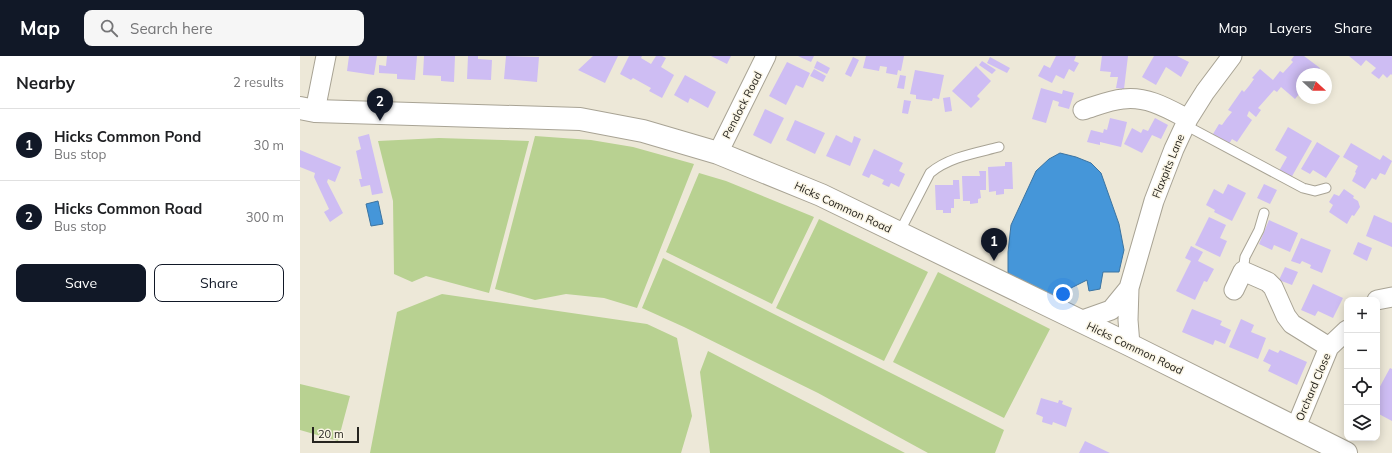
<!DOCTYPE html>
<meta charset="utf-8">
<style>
body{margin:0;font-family:Mulish,sans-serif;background:#f6f6f6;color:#202124}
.controls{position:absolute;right:12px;bottom:12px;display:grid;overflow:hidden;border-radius:8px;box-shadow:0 2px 10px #0003}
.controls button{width:36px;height:36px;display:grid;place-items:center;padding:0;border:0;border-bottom:1px solid #e0e0e0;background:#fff;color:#202124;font:20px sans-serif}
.compass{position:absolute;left:996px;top:12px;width:36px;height:36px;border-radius:50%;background:#fff;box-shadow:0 2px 10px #0003;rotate:111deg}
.scale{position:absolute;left:12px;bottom:10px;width:47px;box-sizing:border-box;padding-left:4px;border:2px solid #26241f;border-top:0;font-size:11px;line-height:14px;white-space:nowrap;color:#26241f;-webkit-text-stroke:3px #faf5e5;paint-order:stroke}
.you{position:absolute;left:763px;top:238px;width:14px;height:14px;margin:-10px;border:3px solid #fff;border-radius:50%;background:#1a73e8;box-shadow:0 0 0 6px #1a73e833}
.badge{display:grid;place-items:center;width:26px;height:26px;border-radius:50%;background:#111827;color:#fff;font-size:13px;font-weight:700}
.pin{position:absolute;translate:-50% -33px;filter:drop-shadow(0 1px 2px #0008)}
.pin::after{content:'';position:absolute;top:21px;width:14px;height:12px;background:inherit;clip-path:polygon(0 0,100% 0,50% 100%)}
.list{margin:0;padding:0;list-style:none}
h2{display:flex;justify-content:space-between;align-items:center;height:52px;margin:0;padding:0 16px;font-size:17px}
h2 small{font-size:13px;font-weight:400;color:#757577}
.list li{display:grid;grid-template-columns:26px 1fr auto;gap:12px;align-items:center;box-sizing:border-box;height:72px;padding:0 16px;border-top:1px solid #e0e0e0}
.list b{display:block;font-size:15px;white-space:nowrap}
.list p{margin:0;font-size:13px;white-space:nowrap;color:#757577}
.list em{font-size:13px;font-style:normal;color:#757577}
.actions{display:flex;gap:8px;padding:12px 16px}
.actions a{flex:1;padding:9px 0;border:1px solid #111827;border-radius:8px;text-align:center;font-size:14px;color:#111827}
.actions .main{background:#111827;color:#fff}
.icon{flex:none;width:22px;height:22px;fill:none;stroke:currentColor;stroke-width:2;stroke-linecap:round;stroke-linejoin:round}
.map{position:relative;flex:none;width:1092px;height:397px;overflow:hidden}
header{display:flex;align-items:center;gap:24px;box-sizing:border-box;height:56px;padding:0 20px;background:#111827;color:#fff}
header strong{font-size:19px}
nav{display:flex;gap:22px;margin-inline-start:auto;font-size:14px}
.search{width:280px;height:36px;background:#f6f6f6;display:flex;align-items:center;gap:10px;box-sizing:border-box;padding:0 14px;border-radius:8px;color:#757577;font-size:15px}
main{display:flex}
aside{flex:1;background:#fff}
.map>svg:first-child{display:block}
.green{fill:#b8d191}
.water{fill:#4596d9;stroke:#3c74a1}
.building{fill:#cebdf3}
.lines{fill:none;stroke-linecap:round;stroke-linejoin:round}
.service-casing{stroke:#a8a394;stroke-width:11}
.minor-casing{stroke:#a8a394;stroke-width:21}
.tertiary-casing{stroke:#a8a394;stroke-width:24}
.service{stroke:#fff;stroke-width:9}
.minor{stroke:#fff;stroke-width:19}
.tertiary{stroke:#fff;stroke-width:22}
.labels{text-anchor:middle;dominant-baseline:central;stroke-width:3;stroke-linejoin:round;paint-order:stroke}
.street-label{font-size:11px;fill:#26241f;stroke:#faf5e5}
</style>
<header>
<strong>Map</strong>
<div class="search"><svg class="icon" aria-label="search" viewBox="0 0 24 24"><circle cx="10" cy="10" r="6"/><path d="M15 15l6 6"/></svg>Search here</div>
<nav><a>Map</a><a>Layers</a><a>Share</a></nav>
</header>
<main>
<aside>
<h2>Nearby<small>2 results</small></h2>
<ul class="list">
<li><span class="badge">1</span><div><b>Hicks Common Pond</b><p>Bus stop</p></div><em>30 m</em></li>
<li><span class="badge">2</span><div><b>Hicks Common Road</b><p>Bus stop</p></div><em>300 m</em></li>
</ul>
<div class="actions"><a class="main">Save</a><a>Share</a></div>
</aside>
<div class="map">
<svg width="1092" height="397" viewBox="0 0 1092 397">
<rect width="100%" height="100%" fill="#ede8d8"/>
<path class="green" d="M235,80L291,84L333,91L394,108L337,252L304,242L266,238L235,244L195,233Z
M139,82L229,85L189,237L126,220L112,226L94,218L93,145L78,85Z
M399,117L426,125L514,161L472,248L366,196Z
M519,163L628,216L584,305L476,252Z
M363,202L704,374L695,397H628L518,337L384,271L342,252Z
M638,216L750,273L704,362L593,306Z
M142,238L347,268L377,282L392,360L381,397H70L97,256Z
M408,295L605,397H410L400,316Z
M0,328L50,340L38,385L0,374Z"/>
<path class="water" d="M760,97L776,101L791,107L801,117L819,168L824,194L819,216H803L800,233L789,235L787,224L759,238L758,246L708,220V196L711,169L736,115L749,103Z
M78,145L83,168L71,170L66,148Z"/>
<path class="building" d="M49,0H77L74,19L47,15Z
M87,0H117L115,24L97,23V18L79,17V9L86,10Z
M124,0H155L154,26L141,25V20L123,19Z
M168,0H178V3L192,4L191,24L167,23Z
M206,0L239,1L237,26L204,23Z
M293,0H318L305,27L278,14Z
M329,0H342L341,2L351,8L356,0H362L366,2L361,11L374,19L362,42L349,35L351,32L333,22L331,24L320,18Z
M411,0H431L427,8Z
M498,0H514L511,6Z
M566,0H604L601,15L598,14L597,19L586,17L587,11L580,10L579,15L563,12Z
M756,0H776L774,5L779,7L774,16L769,13L764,23L756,19L752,27L738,20L744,9L750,12Z
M802,0H828L824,33L816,32L818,21H810L811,16L800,15Z
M854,0H877L889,6L881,21L866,11L856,29L842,21Z
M994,0H1004L1020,12L1016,17L1013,15L1010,18H1002V28L997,34L1000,37L995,43L981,31L977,36L974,34L958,52L961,54L956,61L949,55L947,60L952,64L937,86L932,83L929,88L913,78L919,68L922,69L927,62L932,56L928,54L942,34L944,36L949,30L954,23L952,22L960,13L973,24L980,15L983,17L993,6L991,4Z
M1049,0H1092V19L1091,18L1087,22L1083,18L1079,23L1071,17L1076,12L1066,4L1061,10Z
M553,1L559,4L551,21L545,18Z
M690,1L710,12L707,17L687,7Z
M517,5L530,12L527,18L514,12Z
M682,5L696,14L692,18L679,9Z
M487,6L510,17L503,32L496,29L486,49L469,40Z
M676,10L691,25L677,40L680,43L671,52L652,35Z
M514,13L526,20L523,26L510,20Z
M615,14L644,19L639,43L633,42L632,45L616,43V39L610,38Z
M385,19L416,36L408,52L390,42L388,47L374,39Z
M600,19L606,20L604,33L597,32Z
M741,32L762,38L763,34L774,37L769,53L758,50L759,46L753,44L746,67L732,63Z
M650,41L652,55L645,56L643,42Z
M604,44L611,45L608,58L602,57Z
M465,53L484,62L471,88L453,79Z
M810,62L827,66L821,91L800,86V89L787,86L791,74L803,77L804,73L807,74Z
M855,62L868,69L861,83L852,79L842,97L824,88L832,72L841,77L843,73L848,75Z
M495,64L525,77L515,98L486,84Z
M988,71L1012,85L991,122L979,115L987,101L975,94Z
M69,78L83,137L72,139L70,129L61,131L59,123H62L56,95L61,93L58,81Z
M536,79L552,87L554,80L561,83L550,110L526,100Z
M1017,86L1040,100L1026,122L1013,114L1010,118L1001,113Z
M1051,87L1080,104L1083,99L1092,105L1085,119L1080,117L1076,124L1072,122L1065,133L1052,125L1056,117L1055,116L1058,110L1043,101Z
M574,93L603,107L599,115L605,118L599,131L591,127L589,131L582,128L584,124L571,118L569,122L562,119Z
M0,94L41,111L35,126L28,123L27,126L43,157L30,166L24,156L29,153L14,121L15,117L0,111Z
M705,106H712L713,133H704V138L696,139V135L689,136L688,111L705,110Z
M679,115H686V134H680L681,142L678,143V147L670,148V145H663L662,120H680Z
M653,124H659L660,143H654V152H651V157H643V154H636L635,129H653Z
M928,128L946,137L932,165L914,156L915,154L906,149L914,133L923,138Z
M964,128L977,134L970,148L957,142Z
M1044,133L1054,140L1053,142L1058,145L1060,151L1054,160L1052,159L1047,168L1029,156L1033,149L1029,146L1034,138L1039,140Z
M1074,159L1092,167V191L1066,180Z
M909,161L926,169L920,182L927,185L920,201L895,189Z
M969,164L998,177L990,196L974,189L972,194L959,188Z
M1001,182L1031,194L1022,217L1010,212L1011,209L1002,205L1000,208L991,205Z
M1058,186L1072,192L1067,205L1053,198Z
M891,190L903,196L898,205L914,213L907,226L904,225L895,244L876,235L891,205L885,202Z
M985,211L998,216L992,229L979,224Z
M1013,228L1043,242L1033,262L1018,255L1015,260L1001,254Z
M892,253L922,265L920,269L931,274L925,288L915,284L913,289L882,276Z
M941,263L954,269L951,276L966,282L958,303L929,291Z
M969,293L978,297L980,294L1007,306L997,329L968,315L971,309L963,305Z
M1090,312L1092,313V365L1077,357V336Z
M741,342L758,347L759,344L763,345L762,348L772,352L766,371L753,366L752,369L742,366L743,361L736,358Z
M785,385L810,397H779Z"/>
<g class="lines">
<defs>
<path id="service" d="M885,69L1003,132L1015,135L1026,132
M599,177L630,117C649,101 676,97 699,91
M943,215L945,201L959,174L964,157"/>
<path id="minor" d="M783,54C796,50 810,44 823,43C847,40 867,52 888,63
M15,55L26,0
M418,97L466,0
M934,234L943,215L968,226L973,231L986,260L992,268L1029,291
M1077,244L1092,241
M780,265L811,254L829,232
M830,289L828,264L829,232L854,145L874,93L888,63L905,36L932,0
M996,371L1029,291L1047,274"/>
<path id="tertiary" d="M0,52L15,55L280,63L343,75L418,97L521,139L830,289L1046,397"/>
</defs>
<use href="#service" class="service-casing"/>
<use href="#minor" class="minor-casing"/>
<use href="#tertiary" class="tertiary-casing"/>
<use href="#service" class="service"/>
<use href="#minor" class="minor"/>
<use href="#tertiary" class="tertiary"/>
</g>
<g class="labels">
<g class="street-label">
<text transform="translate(442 49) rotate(-63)">Pendock Road</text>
<text transform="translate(868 110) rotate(-68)">Flaxpits Lane</text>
<text transform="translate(543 151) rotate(25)">Hicks Common Road</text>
<text transform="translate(835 292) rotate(26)">Hicks Common Road</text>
<text transform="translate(1013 331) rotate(-67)">Orchard Close</text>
</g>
</g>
</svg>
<div class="controls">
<button>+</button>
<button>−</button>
<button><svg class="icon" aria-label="locate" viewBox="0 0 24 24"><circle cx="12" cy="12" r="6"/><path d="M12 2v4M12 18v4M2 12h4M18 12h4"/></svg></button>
<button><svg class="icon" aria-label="layers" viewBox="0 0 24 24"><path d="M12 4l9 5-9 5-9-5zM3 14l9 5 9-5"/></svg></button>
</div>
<svg class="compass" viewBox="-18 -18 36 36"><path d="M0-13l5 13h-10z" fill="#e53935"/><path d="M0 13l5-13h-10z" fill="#757577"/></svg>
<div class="scale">20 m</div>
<div class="you"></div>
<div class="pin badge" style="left:694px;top:205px">1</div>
<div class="pin badge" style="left:80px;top:65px">2</div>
</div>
</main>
